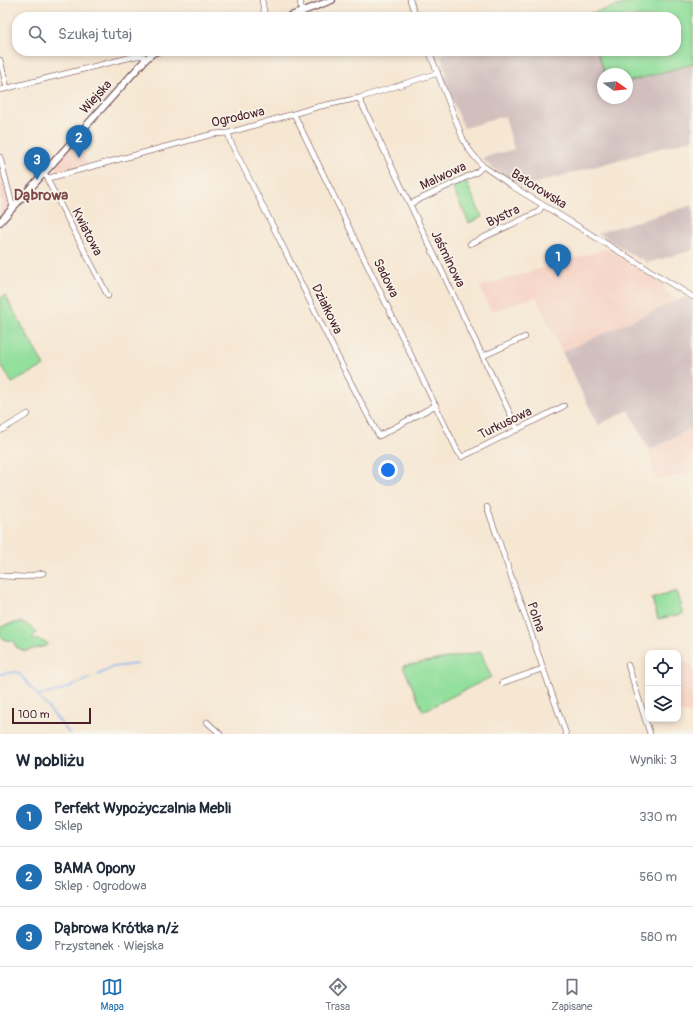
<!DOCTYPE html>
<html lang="pl">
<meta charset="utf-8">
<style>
body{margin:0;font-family:Pangolin,sans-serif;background:#f6f6f7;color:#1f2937}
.controls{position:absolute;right:12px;bottom:12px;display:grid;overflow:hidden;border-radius:8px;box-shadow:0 2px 6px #0003}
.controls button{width:36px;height:36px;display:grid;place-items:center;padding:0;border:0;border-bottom:1px solid #e0e1e3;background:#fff;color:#1f2937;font:20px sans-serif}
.compass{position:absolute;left:597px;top:68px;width:36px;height:36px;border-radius:50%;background:#fff;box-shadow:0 2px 6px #0003;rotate:105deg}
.scale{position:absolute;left:12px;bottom:10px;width:79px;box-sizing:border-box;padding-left:4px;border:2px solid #4a1f2b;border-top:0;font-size:11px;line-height:14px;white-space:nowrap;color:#4a1f2b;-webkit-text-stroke:3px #f7f3e8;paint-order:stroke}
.you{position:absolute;left:388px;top:470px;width:14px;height:14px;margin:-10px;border:3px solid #fff;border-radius:50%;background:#1a73e8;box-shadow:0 0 0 6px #1a73e833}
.badge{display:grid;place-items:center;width:26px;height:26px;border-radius:50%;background:#1f6fb2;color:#fff;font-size:13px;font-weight:700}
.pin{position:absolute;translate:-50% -33px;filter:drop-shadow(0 1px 2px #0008)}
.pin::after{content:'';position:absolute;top:21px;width:14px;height:12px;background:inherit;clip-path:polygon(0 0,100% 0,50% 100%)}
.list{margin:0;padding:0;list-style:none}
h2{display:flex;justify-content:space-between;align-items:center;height:52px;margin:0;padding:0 16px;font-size:17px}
h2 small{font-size:13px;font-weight:400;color:#747a83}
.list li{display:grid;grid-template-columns:26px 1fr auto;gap:12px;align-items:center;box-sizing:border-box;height:60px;padding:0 16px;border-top:1px solid #e0e1e3}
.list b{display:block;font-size:15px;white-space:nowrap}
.list p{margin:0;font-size:13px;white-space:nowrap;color:#747a83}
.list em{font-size:13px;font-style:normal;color:#747a83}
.icon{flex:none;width:22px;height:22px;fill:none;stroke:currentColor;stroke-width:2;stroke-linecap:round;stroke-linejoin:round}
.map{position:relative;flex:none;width:693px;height:734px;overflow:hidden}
.search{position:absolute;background:#fff;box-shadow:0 2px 6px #0003;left:12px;right:12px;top:12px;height:44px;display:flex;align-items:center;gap:10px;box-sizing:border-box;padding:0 14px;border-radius:16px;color:#747a83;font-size:15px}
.sheet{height:232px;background:#fff}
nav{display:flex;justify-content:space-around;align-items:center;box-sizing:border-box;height:56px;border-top:1px solid #e0e1e3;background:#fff;font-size:11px;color:#747a83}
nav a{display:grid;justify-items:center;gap:2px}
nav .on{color:#1f6fb2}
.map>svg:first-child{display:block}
.built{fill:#f6d2c4}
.industrial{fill:#d1bfbe}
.green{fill:#93df9c;stroke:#6e7f64}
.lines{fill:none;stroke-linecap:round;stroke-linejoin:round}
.stream{stroke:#84b4ef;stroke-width:1.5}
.minor-casing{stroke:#643d44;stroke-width:6}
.tertiary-casing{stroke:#643d44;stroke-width:8}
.minor{stroke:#fff;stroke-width:5}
.tertiary{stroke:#fff;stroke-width:6}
.labels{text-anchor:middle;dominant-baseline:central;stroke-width:3.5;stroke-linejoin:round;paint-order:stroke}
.street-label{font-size:13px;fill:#4a1f2b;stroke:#f7f3e8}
.quarter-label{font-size:15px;font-weight:bold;fill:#804849;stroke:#f7f3e8}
</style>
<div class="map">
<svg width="693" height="734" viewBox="0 0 693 734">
<rect width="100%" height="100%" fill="#f7f3e8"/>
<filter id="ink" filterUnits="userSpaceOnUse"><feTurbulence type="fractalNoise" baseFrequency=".025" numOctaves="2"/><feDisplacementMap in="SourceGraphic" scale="8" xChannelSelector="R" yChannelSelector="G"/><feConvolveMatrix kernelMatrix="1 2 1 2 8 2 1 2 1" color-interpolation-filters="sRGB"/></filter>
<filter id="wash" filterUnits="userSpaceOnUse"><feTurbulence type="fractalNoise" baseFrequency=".012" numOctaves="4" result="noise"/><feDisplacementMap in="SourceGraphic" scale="16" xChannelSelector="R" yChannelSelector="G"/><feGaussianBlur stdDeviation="0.9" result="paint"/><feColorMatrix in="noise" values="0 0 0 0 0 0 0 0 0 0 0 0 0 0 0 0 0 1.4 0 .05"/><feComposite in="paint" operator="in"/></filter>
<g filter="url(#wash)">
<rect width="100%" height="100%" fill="#f6e7d3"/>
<path class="built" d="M81,135L87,166L57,173L55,168V164Z
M0,169L10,205L0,216Z
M606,249L664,284L665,291L678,300L562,352L536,297L491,311L480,287Z
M693,428V473L655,480L649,450Z
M678,664H693V712L678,713Z"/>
<path class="industrial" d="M455,51H597L605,74H603V98H627V82L693,64V139L522,187L492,168L482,158L514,149L505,116L464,128L442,76L447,75L441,55Z
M693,205V250L647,263L641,258L639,259L598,233Z
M685,297L693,302V428L649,450L629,410L598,425L562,352Z"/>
<path class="green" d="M638,0H693V64L627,82V74H605L597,51H676V17H585V15Z
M466,181L482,217L469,223L452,187Z
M5,295L44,366L12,383L0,363V299Z
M676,591L683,614L658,619L652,599Z
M20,622L28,625L37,633L32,638L48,643L46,646L25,651L16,647L13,641L5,640L0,635V628L5,625Z
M481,652L491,677L423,711L403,666Z"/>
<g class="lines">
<path class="stream" d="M0,674L16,672L20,674L70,734
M98,675L113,667L137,664
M38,696L62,690L90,678"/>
</g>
</g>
<g filter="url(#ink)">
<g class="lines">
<defs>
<path id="minor" d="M262,0L265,17
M300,0L302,13
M410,0L416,17
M429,51L463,139L468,148L474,156L483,166L512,186L693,297
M0,60L7,88
M0,90L136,56H143L146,59
M359,98L518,430
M294,114L458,452L462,457L564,406
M228,133L231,143C281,240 327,340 379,436L436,405
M0,157L13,208
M43,173L48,178L57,176L213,134L228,133L317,107L359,98L438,73
M48,178L49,183L108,296
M410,204L477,172L483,166
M470,244L538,212L543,205
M483,356L525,337
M0,431L28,414
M487,507L566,734
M0,575L1,576L25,577L43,573
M628,665L650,734
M502,683L542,669
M207,722L220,734"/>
<path id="tertiary" d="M288,17L332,0
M0,222L146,59L153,53L158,51"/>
</defs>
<use href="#minor" class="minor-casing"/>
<use href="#tertiary" class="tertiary-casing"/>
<use href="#minor" class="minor"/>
<use href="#tertiary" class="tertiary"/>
</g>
</g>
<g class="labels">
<g class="street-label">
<text transform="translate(96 97) rotate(-48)">Wiejska</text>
<text transform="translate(238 117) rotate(-13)">Ogrodowa</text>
<text transform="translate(443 176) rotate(-25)">Malwowa</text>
<text transform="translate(539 189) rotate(32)">Batorowska</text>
<text transform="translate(503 216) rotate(-25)">Bystra</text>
<text transform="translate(87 232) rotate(63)">Kwiatowa</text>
<text transform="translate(448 259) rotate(64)">Jaśminowa</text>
<text transform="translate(386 278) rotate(64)">Sadowa</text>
<text transform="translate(327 309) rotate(64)">Działkowa</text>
<text transform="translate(505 423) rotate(-26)">Turkusowa</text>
<text transform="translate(536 617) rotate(71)">Polna</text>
</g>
<g class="quarter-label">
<text x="41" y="195">Dąbrowa</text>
</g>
</g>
</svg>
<div class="controls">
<button><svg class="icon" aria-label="locate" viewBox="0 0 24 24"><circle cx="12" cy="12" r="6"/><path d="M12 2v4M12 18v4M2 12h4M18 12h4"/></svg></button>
<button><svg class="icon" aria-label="layers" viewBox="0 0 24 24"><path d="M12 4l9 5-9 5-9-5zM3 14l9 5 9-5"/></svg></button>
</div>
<svg class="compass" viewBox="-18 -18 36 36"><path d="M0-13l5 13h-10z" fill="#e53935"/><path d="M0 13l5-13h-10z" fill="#747a83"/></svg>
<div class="scale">100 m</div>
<div class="you"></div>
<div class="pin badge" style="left:558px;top:277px">1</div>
<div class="pin badge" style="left:79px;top:158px">2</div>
<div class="pin badge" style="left:37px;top:180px">3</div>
<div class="search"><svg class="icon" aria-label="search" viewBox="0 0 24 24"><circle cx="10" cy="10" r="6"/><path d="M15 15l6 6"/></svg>Szukaj tutaj</div>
</div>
<section class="sheet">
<h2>W pobliżu<small>Wyniki: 3</small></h2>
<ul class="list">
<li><span class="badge">1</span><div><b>Perfekt Wypożyczalnia Mebli</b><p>Sklep</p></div><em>330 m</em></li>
<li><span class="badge">2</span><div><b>BAMA Opony</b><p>Sklep · Ogrodowa</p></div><em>560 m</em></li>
<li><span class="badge">3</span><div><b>Dąbrowa Krótka n/ż</b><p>Przystanek · Wiejska</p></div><em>580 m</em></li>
</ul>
</section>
<nav>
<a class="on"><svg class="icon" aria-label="map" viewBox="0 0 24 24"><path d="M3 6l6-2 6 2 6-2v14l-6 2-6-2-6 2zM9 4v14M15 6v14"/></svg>Mapa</a>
<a><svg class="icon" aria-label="directions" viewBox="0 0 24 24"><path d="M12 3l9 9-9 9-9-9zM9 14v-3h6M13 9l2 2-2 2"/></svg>Trasa</a>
<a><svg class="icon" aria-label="saved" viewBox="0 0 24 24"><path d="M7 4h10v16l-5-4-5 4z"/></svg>Zapisane</a>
</nav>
